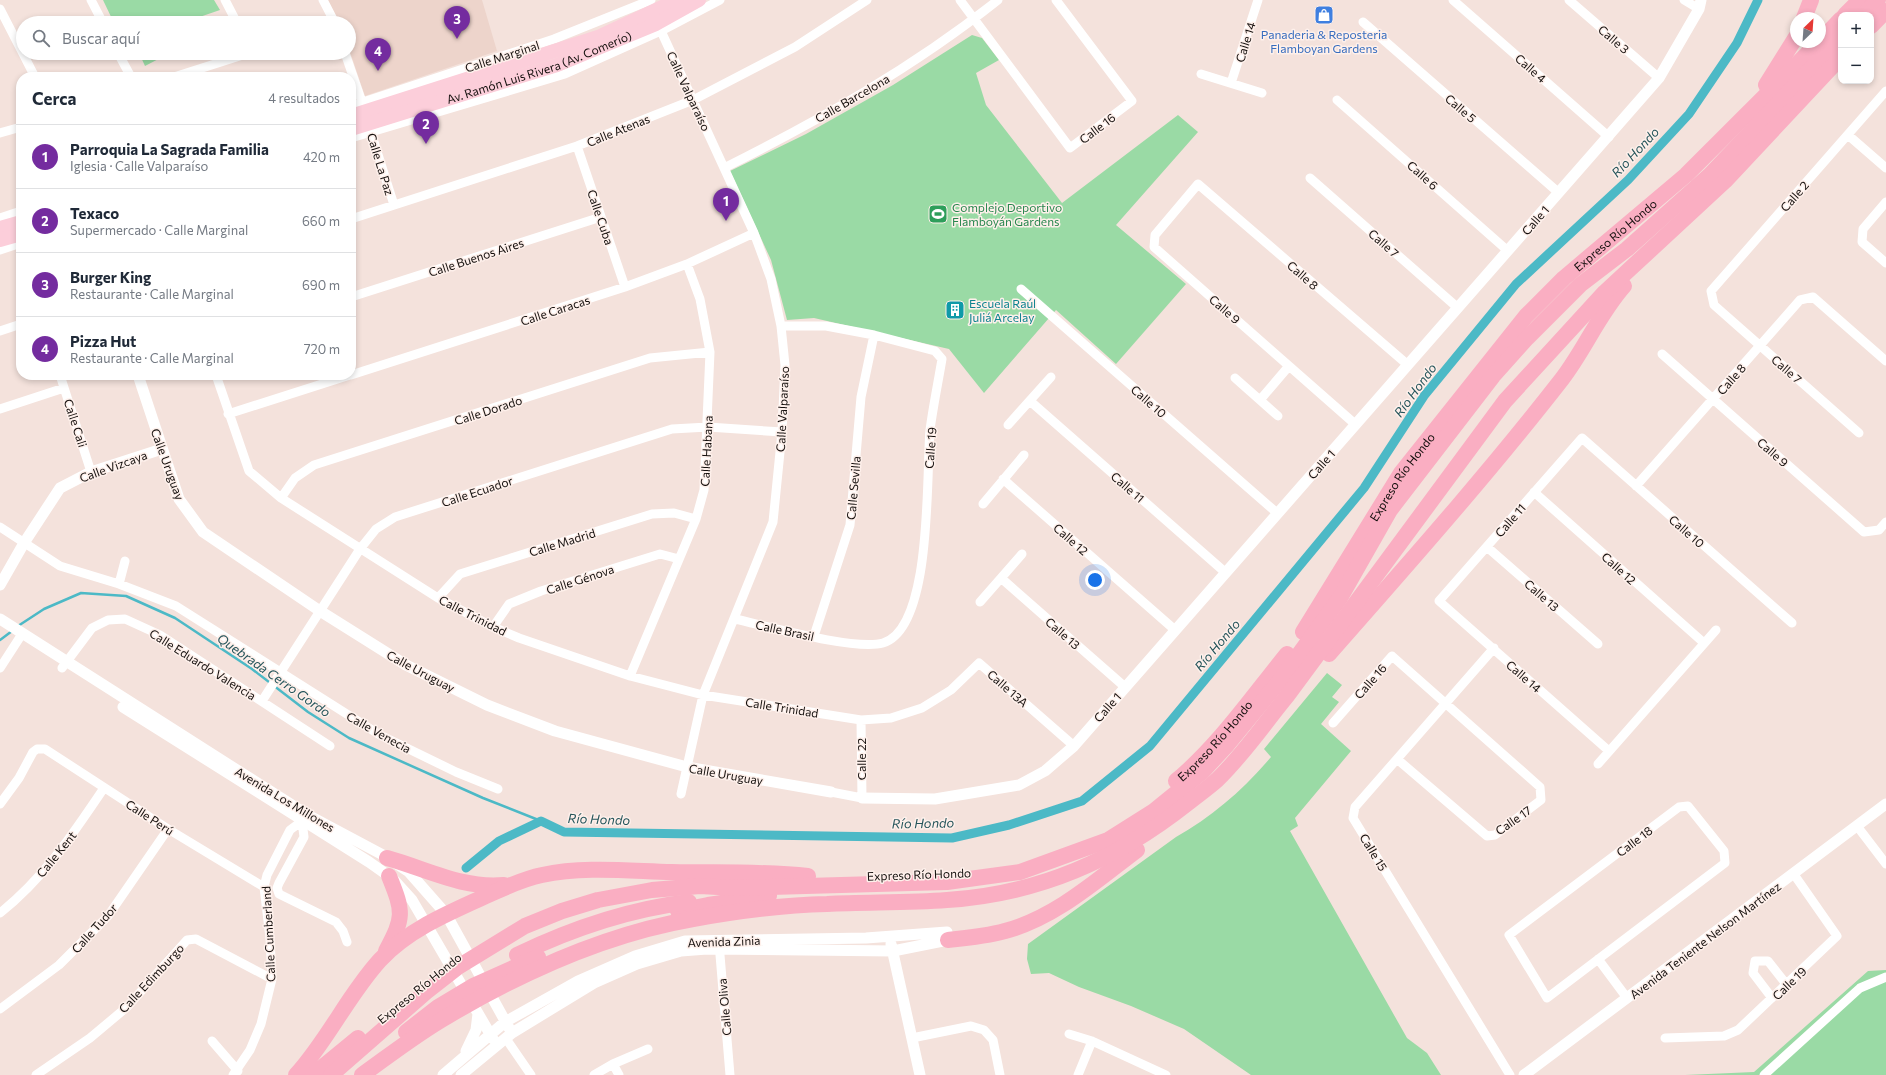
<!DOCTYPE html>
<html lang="es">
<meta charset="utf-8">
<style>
body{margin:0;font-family:Commissioner,sans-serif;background:#f2f2f3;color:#1f2937}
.controls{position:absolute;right:12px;top:12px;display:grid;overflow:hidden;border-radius:8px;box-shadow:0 2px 6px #0003}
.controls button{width:36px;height:36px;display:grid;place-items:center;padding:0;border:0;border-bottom:1px solid #e0e1e3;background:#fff;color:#1f2937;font:20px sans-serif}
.compass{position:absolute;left:1790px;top:12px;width:36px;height:36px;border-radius:50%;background:#fff;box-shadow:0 2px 6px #0003;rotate:25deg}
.you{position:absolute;left:1095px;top:580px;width:14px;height:14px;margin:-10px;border:3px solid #fff;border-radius:50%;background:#1a73e8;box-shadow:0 0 0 6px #1a73e833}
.badge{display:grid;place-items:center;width:26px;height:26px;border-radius:50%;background:#742c9f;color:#fff;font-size:13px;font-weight:700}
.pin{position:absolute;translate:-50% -33px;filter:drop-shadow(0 1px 2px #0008)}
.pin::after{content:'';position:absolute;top:21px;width:14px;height:12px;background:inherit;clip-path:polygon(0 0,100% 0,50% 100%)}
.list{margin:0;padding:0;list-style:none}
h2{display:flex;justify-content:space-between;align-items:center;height:52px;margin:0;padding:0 16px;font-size:17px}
h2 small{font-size:13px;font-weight:400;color:#747a83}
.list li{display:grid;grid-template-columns:26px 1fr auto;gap:12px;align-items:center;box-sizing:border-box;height:64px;padding:0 16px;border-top:1px solid #e0e1e3}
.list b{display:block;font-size:15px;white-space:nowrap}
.list p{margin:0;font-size:13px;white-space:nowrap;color:#747a83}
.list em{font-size:13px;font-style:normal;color:#747a83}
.icon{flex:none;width:22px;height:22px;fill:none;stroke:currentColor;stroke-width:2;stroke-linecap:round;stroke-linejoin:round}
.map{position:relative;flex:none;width:1886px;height:1075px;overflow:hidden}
.search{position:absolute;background:#fff;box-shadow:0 2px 6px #0003;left:16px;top:16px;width:340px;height:44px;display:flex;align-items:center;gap:10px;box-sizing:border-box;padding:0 14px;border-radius:22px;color:#747a83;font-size:15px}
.panel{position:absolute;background:#fff;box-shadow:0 2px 6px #0003;left:16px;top:72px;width:340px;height:308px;border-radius:16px}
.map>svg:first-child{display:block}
.built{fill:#edd4cb}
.green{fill:#9adaa5}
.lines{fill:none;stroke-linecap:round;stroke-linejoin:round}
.stream{stroke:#4cb9c6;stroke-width:2.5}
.canal{stroke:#4cb9c6;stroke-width:9}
.minor{stroke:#fff;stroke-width:9}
.tertiary{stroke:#fff;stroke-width:11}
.primary{stroke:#fcceda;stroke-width:14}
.motorway{stroke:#faaec2;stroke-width:16}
.labels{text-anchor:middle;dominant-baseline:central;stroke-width:3;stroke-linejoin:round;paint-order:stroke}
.shop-label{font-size:12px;fill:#366cbe;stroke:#fef0eb}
.street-label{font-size:12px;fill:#140f0d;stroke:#fef0eb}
.leisure-label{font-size:12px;fill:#27864d;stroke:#fef0eb;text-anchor:start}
.culture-label{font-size:12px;fill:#0d838f;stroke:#fef0eb;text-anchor:start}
.water-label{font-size:13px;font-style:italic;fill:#26555b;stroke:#fef0eb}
</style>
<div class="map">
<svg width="1886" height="1075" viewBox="0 0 1886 1075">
<rect width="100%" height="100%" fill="#f4e2dc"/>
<path class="built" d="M328,0H482L497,51L365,96L349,49V23H339Z"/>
<path class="green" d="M103,0H214L220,10L182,23H114Z
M972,35L982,38L999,60L976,73L986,105L1062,203L1178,115L1198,132L1116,225L1186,284L1116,364L1056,310L984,393L949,349L814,318L787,320L771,260L730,171L806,134L893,85Z
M139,53H170L145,66Z
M1327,673L1342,685L1332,697L1339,702L1321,724L1351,751L1295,818L1298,826L1290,831L1407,1038L1427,1053L1441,1075H1251L1184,1029L1131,1006L1079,987L1049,973L1031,974L1027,959L1028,944L1176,837C1212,817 1244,789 1271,757L1264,749Z
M1886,970V1075H1685L1754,1072L1868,971Z"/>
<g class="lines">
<path class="stream" d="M18,626L44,609L81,593L126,596L175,618L252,669L308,712L349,738L483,798L541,821
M0,640L12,631"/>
<path class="canal" d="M466,868L499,841L541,821L564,832L952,838L1009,825L1082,801L1150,746L1364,488L1424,396L1516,284L1628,180L1689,114L1737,43L1758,0"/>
<path class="minor" d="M91,0L103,23
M225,0L237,23
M323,0L335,23
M960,0L1070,148L1132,101L1056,0
M1453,0L1609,137
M1569,0L1659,78
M1684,0L1699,9
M0,9L35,77
M1363,22L1559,193
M661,31L754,233L771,279L781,326L785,365L782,432L773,522L703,695L681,794
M118,53L131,77
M345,53L364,108
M1201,74L1262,93
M174,77L249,53
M1231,83L1258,0
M1337,100L1508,251
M351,106L554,39L651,0
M369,126L394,205
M0,133L21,127
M1848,135L1886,168
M351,138L565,74L661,31L720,0
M577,146L625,287
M724,168C820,120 914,67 998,0
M1310,178L1458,308
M1886,202L1863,229L1862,242L1886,263
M0,218L21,211
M351,219L577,146L693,100L795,47L867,0
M0,250L21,243
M1021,289L1277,513
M351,297L601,217
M0,331L21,324
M1662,354L1864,532L1879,530L1886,522
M60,375L91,472
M216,375L249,471L281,498L438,598L493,627L519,638L630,676L703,695L861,720L891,718L922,708L951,690L979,663L1074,746
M351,375L625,287L687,264L754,233
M1235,378L1278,416
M1260,400L1289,366
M1030,401L1226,573
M0,409L64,388
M228,414L350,375
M1355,424L1154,247L1155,235L1198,184L1408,365
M1008,425L1051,377
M1859,433L1714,305L1711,291L1886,91
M1003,479L1175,630
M1636,486L1800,300L1813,297L1886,361
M1534,492L1704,643
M281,498L295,478L314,465L650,358L710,352
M983,504L1024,455
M0,527L60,566L119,584L176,606L380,735L456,772L498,789
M1487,547L1598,644
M1001,578L1125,687
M119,584L125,561
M438,598L460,574L652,514L674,513L696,519
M980,602L1022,554
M735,619C767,626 855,651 883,643C933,628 926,475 930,430C933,407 938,383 942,359L935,351L874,335L826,326H781
M493,627L509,604L541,591L660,554L679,559
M814,636L850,525L861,397L874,335
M1494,648L1355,807L1353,818L1510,1075
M0,668L22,634
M62,668L92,628L108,620L125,619L160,635L330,746
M630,676L696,519L704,490L710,352L700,299L687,264
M262,701L360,549L376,529L395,517L672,429L708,427L782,432
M1333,723L1392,656L1540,787L1541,800L1495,835L1487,836L1397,759
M1609,751L1439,601L1582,438L1792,623
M1598,764L1716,630
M831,792L862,798L861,720
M0,804L19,778L33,752L37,749H45L168,829L264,887
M1688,806L1724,851L1725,863L1547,998L1509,935L1679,807Z
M305,817L302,821L304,837L279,883L277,888L279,894L336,922L343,931L347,942
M1857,826L1886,864
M0,913C45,877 72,835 104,788
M719,943L730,1075
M1598,959L1627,998
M1772,998L1753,973L1755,961H1768L1787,985
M0,1009L59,965L108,916L168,829
M1069,1034L1092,1041L1166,1075
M912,1038L971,1026L984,1030L993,1040L1000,1075
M1665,1038L1724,1036L1738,1030L1837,936L1793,873
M212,1041L238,1071
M509,1043L531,1075
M613,1064L619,1075
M36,1075L90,1038L127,1007L187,940L196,939L272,979
M233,1075L250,1050L261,1024L272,979L270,938L264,887L267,875L290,830L302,821
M594,1075L613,1064L648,1049
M1078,1075L1092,1041
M1764,1075L1860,988L1886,977"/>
<path class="tertiary" d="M138,375L179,499L203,532L320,611L406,665L487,705L555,731L687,767L831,792
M0,585L24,543L60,488L91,472L162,449
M0,619L306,814L383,855L409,872L446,914L509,1028
M123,707L369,862L393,879L412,900L493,1039
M862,798L935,799L1019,785L1045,771L1074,746L1659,78L1699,9L1701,0
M891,944L920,1075
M466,1051L476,1030L478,1014
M443,1075L505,1022L578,981L635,956L685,941L866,938L947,932L948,940L893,951L707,949L681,951L637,964L594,983L512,1033L461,1075
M1524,1075L1886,804"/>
<g class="primary">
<path d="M351,116L598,37L677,0"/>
<path id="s1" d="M351,129L557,65L656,24L699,0"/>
<path d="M0,228L21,222"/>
<path d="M0,240L21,234"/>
</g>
<g class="motorway">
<path d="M1845,15L1860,0"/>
<path d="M1863,15L1878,0"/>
<path d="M1804,18L1811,0"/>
<path d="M1871,26L1886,11"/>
<path d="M1820,41L1841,19"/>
<path d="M1766,85L1796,37"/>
<path id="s2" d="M1303,632L1401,473L1526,316L1564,278L1686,175L1819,42"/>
<path d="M1329,654C1408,564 1488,474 1562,379C1585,349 1599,314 1624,286"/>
<path id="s3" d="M1176,781C1219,745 1252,697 1287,654"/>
<path d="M387,858C427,869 462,889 504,885"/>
<path d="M678,911L708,905L769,896"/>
<path d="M948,940C967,938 987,936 1005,931C1055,918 1097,880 1137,850"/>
<path d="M386,951C404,917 404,913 389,876"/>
<path d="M517,955C571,929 630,909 689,902"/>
<path d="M406,1032L438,1007L473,986L538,957"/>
<path d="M296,1075C328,1040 348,995 380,960C408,930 448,913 486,896C504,888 522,879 542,875C584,866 629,871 672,872C717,873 763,871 808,876"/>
<path d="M313,1075L358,1038"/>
<path d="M331,1075L426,992L458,967L525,926L562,911L598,900L652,890L700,886L736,888L947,882L1020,872L1108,840L1154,811L1202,772L1227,745L1281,679L1340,598L1390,510L1493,376L1527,338L1580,285L1627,249L1710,175L1841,37"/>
<path d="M362,1075C390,1055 418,1033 448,1016C524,971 606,934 693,919C737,911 782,905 827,904C867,902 907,903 947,900C1039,894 1116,860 1188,803C1198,795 1208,788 1217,780C1243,755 1264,724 1287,696L1505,401L1605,292L1725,181L1841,57"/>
</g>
</g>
<defs>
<symbol id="shop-square" viewBox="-11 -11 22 22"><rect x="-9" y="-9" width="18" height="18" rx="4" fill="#3f7fe0" stroke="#fef0eb"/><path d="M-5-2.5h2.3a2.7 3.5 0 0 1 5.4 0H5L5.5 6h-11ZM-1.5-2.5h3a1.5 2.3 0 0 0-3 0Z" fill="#fff"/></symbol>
<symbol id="stadium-square" viewBox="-11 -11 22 22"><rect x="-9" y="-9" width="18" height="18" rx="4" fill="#2e9e5b" stroke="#fef0eb"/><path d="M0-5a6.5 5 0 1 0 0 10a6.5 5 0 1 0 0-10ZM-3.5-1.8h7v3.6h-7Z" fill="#fff"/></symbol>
<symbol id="building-square" viewBox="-11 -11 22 22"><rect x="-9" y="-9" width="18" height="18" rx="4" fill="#0f9aa8" stroke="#fef0eb"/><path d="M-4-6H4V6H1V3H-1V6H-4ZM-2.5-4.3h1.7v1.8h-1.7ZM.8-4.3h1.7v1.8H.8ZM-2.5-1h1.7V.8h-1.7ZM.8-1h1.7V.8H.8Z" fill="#fff"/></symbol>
</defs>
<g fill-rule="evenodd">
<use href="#shop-square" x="1313" y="4" width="22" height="22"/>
<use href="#stadium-square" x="927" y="203" width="22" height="22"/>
<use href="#building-square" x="944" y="299" width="22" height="22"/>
</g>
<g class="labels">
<g class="shop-label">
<text x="1324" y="34">Panaderia &amp; Reposteria<tspan x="1324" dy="14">Flamboyan Gardens</tspan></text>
</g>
<g class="street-label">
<text transform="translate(1614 39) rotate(41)">Calle 3</text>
<text transform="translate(1245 42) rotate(-73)">Calle 14</text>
<text transform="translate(502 56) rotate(-18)">Calle Marginal</text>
<text stroke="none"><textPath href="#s1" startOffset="198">Av. Ramón Luis Rivera (Av. Comerío)</textPath></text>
<text transform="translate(1531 68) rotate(41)">Calle 4</text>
<text transform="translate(689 91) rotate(65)">Calle Valparaíso</text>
<text transform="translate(852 98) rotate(-30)">Calle Barcelona</text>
<text transform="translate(1461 108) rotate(41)">Calle 5</text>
<text transform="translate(1097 128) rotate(-37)">Calle 16</text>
<text transform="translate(618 130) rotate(-22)">Calle Atenas</text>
<text transform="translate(381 164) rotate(73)">Calle La Paz</text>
<text transform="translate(1423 175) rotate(42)">Calle 6</text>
<text transform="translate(1794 196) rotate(-49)">Calle 2</text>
<text transform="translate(601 217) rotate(71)">Calle Cuba</text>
<text transform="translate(1535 220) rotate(-49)">Calle 1</text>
<text stroke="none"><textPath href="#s2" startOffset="508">Expreso Río Hondo</textPath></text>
<text transform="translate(1384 243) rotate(41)">Calle 7</text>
<text transform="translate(476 257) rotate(-18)">Calle Buenos Aires</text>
<text transform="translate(1303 275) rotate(41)">Calle 8</text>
<text transform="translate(1225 309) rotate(41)">Calle 9</text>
<text transform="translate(555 310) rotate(-18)">Calle Caracas</text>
<text transform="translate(1787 369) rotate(41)">Calle 7</text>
<text transform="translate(1731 379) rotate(-49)">Calle 8</text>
<text transform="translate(1149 401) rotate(41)">Calle 10</text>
<text transform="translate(782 409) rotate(-87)">Calle Valparaíso</text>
<text transform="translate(488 410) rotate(-18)">Calle Dorado</text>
<text transform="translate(76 423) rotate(72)">Calle Cali</text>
<text transform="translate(930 448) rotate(-86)">Calle 19</text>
<text transform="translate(706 451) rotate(-87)">Calle Habana</text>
<text transform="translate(1773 452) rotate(41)">Calle 9</text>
<text transform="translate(168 464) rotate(70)">Calle Uruguay</text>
<text transform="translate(1321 464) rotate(-49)">Calle 1</text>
<text transform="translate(113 466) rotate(-20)">Calle Vizcaya</text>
<text stroke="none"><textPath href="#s2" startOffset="184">Expreso Río Hondo</textPath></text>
<text transform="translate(1128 487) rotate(41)">Calle 11</text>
<text transform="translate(853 488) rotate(-85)">Calle Sevilla</text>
<text transform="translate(477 491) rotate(-18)">Calle Ecuador</text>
<text transform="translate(1510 520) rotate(-49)">Calle 11</text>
<text transform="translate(1687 531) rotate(41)">Calle 10</text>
<text transform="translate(1071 539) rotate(41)">Calle 12</text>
<text transform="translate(562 542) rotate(-17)">Calle Madrid</text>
<text transform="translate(1619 568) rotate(42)">Calle 12</text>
<text transform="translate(580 579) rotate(-18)">Calle Génova</text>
<text transform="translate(1542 595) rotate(41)">Calle 13</text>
<text transform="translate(473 615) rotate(27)">Calle Trinidad</text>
<text transform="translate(785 630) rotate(12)">Calle Brasil</text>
<text transform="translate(1063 633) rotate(41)">Calle 13</text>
<text transform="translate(203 664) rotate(32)">Calle Eduardo Valencia</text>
<text transform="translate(421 671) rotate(28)">Calle Uruguay</text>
<text transform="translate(1524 676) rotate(41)">Calle 14</text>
<text transform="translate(1370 681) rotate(-49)">Calle 16</text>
<text transform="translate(1008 688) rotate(41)">Calle 13A</text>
<text transform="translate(782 707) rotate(9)">Calle Trinidad</text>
<text transform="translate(1107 707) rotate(-49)">Calle 1</text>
<text transform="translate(379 732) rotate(29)">Calle Venecia</text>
<text stroke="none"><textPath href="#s3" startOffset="56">Expreso Río Hondo</textPath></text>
<text transform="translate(861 759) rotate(-90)">Calle 22</text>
<text transform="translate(726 774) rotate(10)">Calle Uruguay</text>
<text transform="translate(285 799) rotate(31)">Avenida Los Millones</text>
<text transform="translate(150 817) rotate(33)">Calle Perú</text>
<text transform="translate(1513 820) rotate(-35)">Calle 17</text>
<text transform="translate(1634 841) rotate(-37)">Calle 18</text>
<text transform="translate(1374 852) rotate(59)">Calle 15</text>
<text transform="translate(56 854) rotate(-51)">Calle Kent</text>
<text transform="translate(919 874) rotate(-2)">Expreso Río Hondo</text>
<text transform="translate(94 928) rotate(-48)">Calle Tudor</text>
<text transform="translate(268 934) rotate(-93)">Calle Cumberland</text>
<text transform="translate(1705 940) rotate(-37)">Avenida Teniente Nelson Martínez</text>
<text transform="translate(724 941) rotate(-2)">Avenida Zinia</text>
<text transform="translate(151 978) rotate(-47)">Calle Edimburgo</text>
<text transform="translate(1789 983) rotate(-44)">Calle 19</text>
<text transform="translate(419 988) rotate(-39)">Expreso Río Hondo</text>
<text transform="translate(724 1007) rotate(-95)">Calle Oliva</text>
</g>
<g class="leisure-label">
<text x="952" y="207">Complejo Deportivo<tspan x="952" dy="14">Flamboyán Gardens</tspan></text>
</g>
<g class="culture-label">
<text x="969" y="303">Escuela Raúl<tspan x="969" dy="14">Juliá Arcelay</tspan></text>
</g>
<g class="water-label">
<text transform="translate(1635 152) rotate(-47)">Río Hondo</text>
<text transform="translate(1415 390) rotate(-54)">Río Hondo</text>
<text transform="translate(1217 645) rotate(-50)">Río Hondo</text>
<text transform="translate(274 675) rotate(35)">Quebrada Cerro Gordo</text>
<text transform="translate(599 819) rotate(2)">Río Hondo</text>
<text transform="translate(923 823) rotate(-1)">Río Hondo</text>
</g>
</g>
</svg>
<div class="controls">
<button>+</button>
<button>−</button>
</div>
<svg class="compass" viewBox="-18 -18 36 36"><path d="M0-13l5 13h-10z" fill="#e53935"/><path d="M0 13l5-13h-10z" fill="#747a83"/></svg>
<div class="you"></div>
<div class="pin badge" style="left:726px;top:221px">1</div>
<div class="pin badge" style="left:426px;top:144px">2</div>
<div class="pin badge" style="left:457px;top:39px">3</div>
<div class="pin badge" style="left:378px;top:71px">4</div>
<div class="search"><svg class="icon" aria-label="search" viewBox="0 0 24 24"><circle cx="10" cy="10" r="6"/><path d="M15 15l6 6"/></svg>Buscar aquí</div>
<section class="panel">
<h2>Cerca<small>4 resultados</small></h2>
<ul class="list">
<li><span class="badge">1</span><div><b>Parroquia La Sagrada Familia</b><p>Iglesia · Calle Valparaíso</p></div><em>420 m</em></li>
<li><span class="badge">2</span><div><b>Texaco</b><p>Supermercado · Calle Marginal</p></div><em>660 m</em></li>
<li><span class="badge">3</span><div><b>Burger King</b><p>Restaurante · Calle Marginal</p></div><em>690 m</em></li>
<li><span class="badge">4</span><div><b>Pizza Hut</b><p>Restaurante · Calle Marginal</p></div><em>720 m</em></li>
</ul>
</section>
</div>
